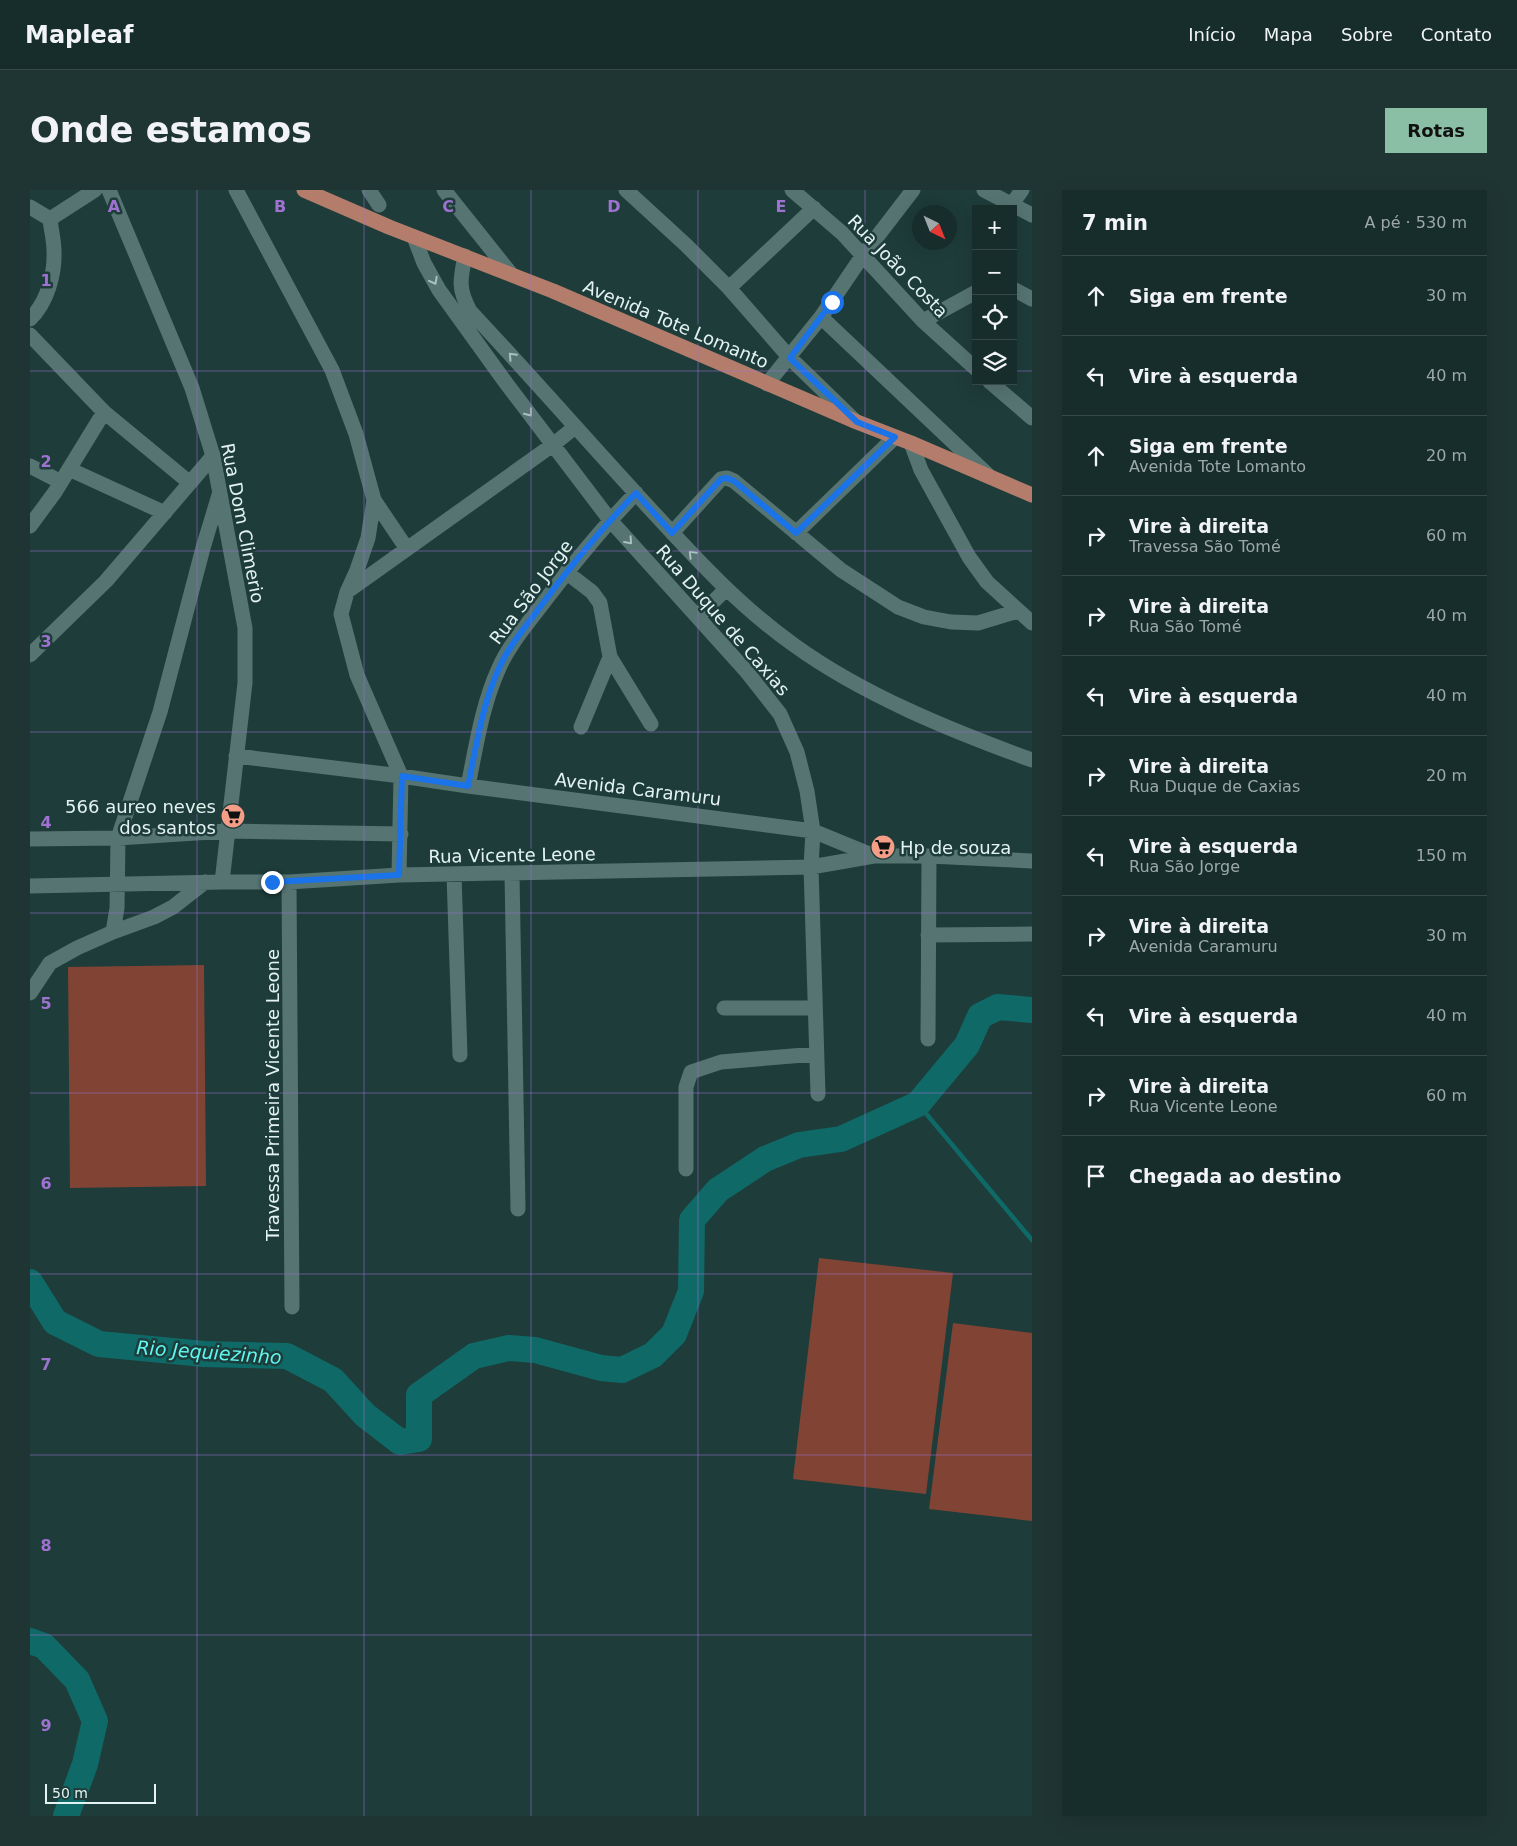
<!DOCTYPE html>
<html lang="pt">
<meta charset="utf-8">
<style>
body{margin:0;font-family:"DejaVu Sans",sans-serif;background:#1f3534;color:#f1f3f6}
.controls{position:absolute;right:15px;top:15px;display:grid;overflow:hidden;border-radius:0px;box-shadow:0 5px 20px #0002}
.controls button{width:45px;height:45px;display:grid;place-items:center;padding:0;border:0;border-bottom:1px solid #354948;background:#162d2c;color:#f1f3f6;font:25px sans-serif}
.compass{position:absolute;left:882px;top:15px;width:45px;height:45px;border-radius:50%;background:#162d2c;box-shadow:0 5px 20px #0002;rotate:137deg}
.scale{position:absolute;left:15px;bottom:12px;width:111px;box-sizing:border-box;padding-left:5px;border:2px solid #e2f3f2;border-top:0;font-size:14px;line-height:18px;white-space:nowrap;color:#e2f3f2;-webkit-text-stroke:4px #1e3c3a;paint-order:stroke}
.stop{position:absolute;width:15px;height:15px;margin:-11px;border:4px solid #1a73e8;border-radius:50%;background:#fff}
.stop.end{background:#1a73e8;border-color:#fff;box-shadow:0 1px 5px #0008}
.list{margin:0;padding:0;list-style:none}
h2{display:flex;justify-content:space-between;align-items:center;height:65px;margin:0;padding:0 20px;font-size:21px}
h2 small{font-size:16px;font-weight:400;color:#9ea8a9}
.list li{display:grid;grid-template-columns:32px 1fr auto;gap:15px;align-items:center;box-sizing:border-box;height:80px;padding:0 20px;border-top:1px solid #354948}
.list b{display:block;font-size:19px;white-space:nowrap}
.list p{margin:0;font-size:16px;white-space:nowrap;color:#9ea8a9}
.list em{font-size:16px;font-style:normal;color:#9ea8a9}
.icon{flex:none;width:28px;height:28px;fill:none;stroke:currentColor;stroke-width:2;stroke-linecap:round;stroke-linejoin:round}
.map{position:relative;flex:none;width:1002px;height:1626px;overflow:hidden;border-radius:0px}
header{display:flex;align-items:center;gap:30px;box-sizing:border-box;height:70px;padding:0 25px;background:#162d2c;border-bottom:1px solid #354948}
header strong{font-size:24px}
nav{display:flex;gap:28px;margin-inline-start:auto;font-size:18px}
.intro{display:flex;align-items:center;justify-content:space-between;box-sizing:border-box;height:120px;padding:0 30px}
h1{margin:0;font-size:35px}
.button{padding:12px 22px;border-radius:0px;background:#8abfa5;color:#111;font-size:18px;font-weight:700}
main{display:flex;gap:30px;padding:0 30px}
aside{flex:1;background:#162d2c;border-radius:0px;box-shadow:0 5px 20px #0002}
.map>svg:first-child{display:block}
.green{fill:#814434}
.lines{fill:none;stroke-linecap:round;stroke-linejoin:round}
.stream{stroke:#0f6966;stroke-width:4.5}
.river{stroke:#0f6966;stroke-width:26}
.minor{stroke:#557472;stroke-width:15}
.major{stroke:#b47c6a;stroke-width:15}
.oneway{stroke:#aac0bf}
.route{stroke:#1a73e8;stroke-width:6}
.grid{fill:none;stroke:#9f72d1;stroke-width:1;stroke-opacity:0.55}
.labels{text-anchor:middle;dominant-baseline:central;stroke-width:5;stroke-linejoin:round;paint-order:stroke}
.street-label{font-size:18px;fill:#e2f3f2;stroke:#1e3c3a}
.poi-label{font-size:18px;fill:#e2f3f2;stroke:#1e3c3a;text-anchor:end}
.water-label{font-size:19px;font-style:italic;fill:#5ff6ef;stroke:#1e3c3a}
.grid-label{font-size:16px;text-anchor:middle;font-weight:bold;fill:#9f72d1;stroke:#1e3c3a;stroke-width:5;stroke-linejoin:round;paint-order:stroke}
</style>
<header>
<strong>Mapleaf</strong>
<nav><a>Início</a><a>Mapa</a><a>Sobre</a><a>Contato</a></nav>
</header>
<div class="intro"><h1>Onde estamos</h1><a class="button">Rotas</a></div>
<main>
<div class="map">
<svg width="1002" height="1626" viewBox="0 0 1002 1626">
<rect width="100%" height="100%" fill="#1e3c3a"/>
<path class="green" d="M174,775L176,996L40,998L38,777Z
M789,1068L923,1083L896,1304L763,1289Z
M923,1133L1002,1143V1331L899,1319Z"/>
<g class="lines">
<path class="stream" d="M888,914L1002,1050"/>
<path class="river" d="M0,1092L25,1132L69,1154L174,1164L257,1166L303,1190L335,1225L370,1252L389,1249V1205L444,1166L479,1158L505,1160L571,1178L592,1180L623,1165L644,1144L661,1101L662,1030L688,1000L735,969L769,955L811,949L888,914L937,855L950,826L968,817L1002,820
M0,1451L14,1456L47,1490L65,1531L55,1574L36,1626"/>
<path class="minor" d="M79,0L162,198L183,266L215,438V493L192,692
M206,0L302,180L326,244L344,310L338,348L327,380L317,402L311,424L327,485L371,586L369,685
M339,0L349,15
M414,0L481,84
M596,0L656,55L699,98L760,168L824,230
M762,0L812,43L893,131L946,179
M954,0L1002,25
M982,14L992,0
M0,17L20,29
M384,47L394,73L409,100L476,193L580,330L717,482L750,524L767,562L777,601L783,641L781,677L788,904
M435,66C430,90 428,99 440,121C498,183 554,247 611,309C659,361 706,414 764,455C833,505 922,541 1002,570
M699,98L784,18
M983,99L1002,109
M791,127L959,286
M0,129C17,113 25,84 24,61C24,50 21,40 20,29L65,0
M893,131L946,102
M0,145L74,222L160,293
M959,191L1002,228
M737,194L791,127L833,65L883,0
M881,253L891,280L939,367L957,392L1002,433
M0,276L31,292
M39,279L135,323
M344,310L377,359
M0,336L25,302L74,222
M642,343L691,289L697,288L704,291L811,380L868,417L894,427L921,432L948,433L988,421
M766,343L865,247
M536,382L562,402L570,413L580,467L621,534
M318,401L524,254L545,237
M668,427L696,399
M0,465L76,391L183,266
M551,537L580,467
M206,566L371,586L438,596L783,641L844,666H899L1002,671
M438,596C446,557 452,515 469,478C478,457 494,438 507,421C538,380 570,340 606,303
M0,649L88,648L197,641L371,644
M482,684L488,1019
M424,685L430,865
M259,692L262,1117
M0,696L192,692H259L369,685L781,677L844,666
M83,742L124,727L143,717L175,692
M898,745L1002,744
M0,803L20,773L47,758L83,742L87,718L88,648L130,522L173,358L189,305
M694,818H785
M898,849L899,666
M656,979V897L661,882L691,872L786,864"/>
<path class="major" d="M274,0L359,37L523,101L827,232L881,253L1002,305"/>
</g>
<defs><path id="oneway-chevron" d="M-2-3.5L2.5 0L-2 3.5" fill="none" stroke-width="1.6" stroke-linecap="round" stroke-linejoin="round" transform="scale(1.25)"/></defs>
<g class="oneway">
<use href="#oneway-chevron" transform="translate(404 91) rotate(62)"/>
<use href="#oneway-chevron" transform="translate(482 166) rotate(-133)"/>
<use href="#oneway-chevron" transform="translate(499 223) rotate(52)"/>
<use href="#oneway-chevron" transform="translate(599 351) rotate(48)"/>
<use href="#oneway-chevron" transform="translate(662 364) rotate(-134)"/>
</g>
<g class="lines">
<path class="route" d="M242,692L369,685L372,586L438,596C446,557 452,515 469,478C478,457 494,439 507,421C538,379 570,340 606,303L642,343L691,289L697,288L704,291L766,343L865,247L827,232L760,168L802,112"/>
</g>
<path class="grid" d="M167,0V1626M334,0V1626M501,0V1626M668,0V1626M835,0V1626M0,181H946M983,181H1002M0,361H1002M0,542H1002M0,723H1002M0,903H1002M0,1084H1002M0,1265H1002M0,1445H1002"/>
<defs>
<symbol id="supermarket-disc" viewBox="-11 -11 22 22"><circle r="9.5" fill="#f49e87" stroke="#1e3c3a"/><path d="M-6-5.5h2.5l.6 2H6L4.5 2H-2.5L-4.4-4H-6ZM-1.5 3.2a1.3 1.3 0 1 0 .1 0ZM3 3.2a1.3 1.3 0 1 0 .1 0Z" fill="#111"/></symbol>
</defs>
<g fill-rule="evenodd">
<use href="#supermarket-disc" x="189" y="612" width="28" height="28"/>
<use href="#supermarket-disc" x="839" y="643" width="28" height="28"/>
</g>
<g class="labels">
<g class="street-label">
<text transform="translate(868 76) rotate(46)">Rua João Costa</text>
<text transform="translate(646 134) rotate(23)">Avenida Tote Lomanto</text>
<text transform="translate(213 333) rotate(79)">Rua Dom Climerio</text>
<text transform="translate(501 402) rotate(-53)">Rua São Jorge</text>
<text transform="translate(693 430) rotate(49)">Rua Duque de Caxias</text>
<text transform="translate(608 599) rotate(7)">Avenida Caramuru</text>
<text transform="translate(482 665) rotate(-1)">Rua Vicente Leone</text>
<text transform="translate(242 905) rotate(-90)">Travessa Primeira Vicente Leone</text>
</g>
<g class="poi-label">
<text x="186" y="616">566 aureo neves<tspan x="186" dy="21">dos santos</tspan></text>
<text x="870" y="657" text-anchor="start">Hp de souza</text>
</g>
<g class="water-label">
<text transform="translate(179 1162) rotate(4)">Rio Jequiezinho</text>
</g>
</g>
<g class="grid-label">
<text x="84" y="22">A</text>
<text x="250" y="22">B</text>
<text x="418" y="22">C</text>
<text x="584" y="22">D</text>
<text x="751" y="22">E</text>
<text x="16" y="96">1</text>
<text x="16" y="277">2</text>
<text x="16" y="457">3</text>
<text x="16" y="638">4</text>
<text x="16" y="819">5</text>
<text x="16" y="999">6</text>
<text x="16" y="1180">7</text>
<text x="16" y="1361">8</text>
<text x="16" y="1541">9</text>
</g>
</svg>
<div class="controls">
<button>+</button>
<button>−</button>
<button><svg class="icon" aria-label="locate" viewBox="0 0 24 24"><circle cx="12" cy="12" r="6"/><path d="M12 2v4M12 18v4M2 12h4M18 12h4"/></svg></button>
<button><svg class="icon" aria-label="layers" viewBox="0 0 24 24"><path d="M12 4l9 5-9 5-9-5zM3 14l9 5 9-5"/></svg></button>
</div>
<svg class="compass" viewBox="-18 -18 36 36"><path d="M0-13l5 13h-10z" fill="#e53935"/><path d="M0 13l5-13h-10z" fill="#9ea8a9"/></svg>
<div class="scale">50 m</div>
<div class="stop" style="left:802px;top:112px"></div>
<div class="stop end" style="left:242px;top:692px"></div>
</div>
<aside>
<h2>7 min<small>A pé · 530 m</small></h2>
<ul class="list">
<li><svg class="icon" aria-label="ahead" viewBox="0 0 24 24"><path d="M12 20V5M6 11l6-6 6 6"/></svg><div><b>Siga em frente</b></div><em>30 m</em></li>
<li><svg class="icon" aria-label="left" viewBox="0 0 24 24"><path d="M17 20v-9H6M10 6l-5 5 5 5"/></svg><div><b>Vire à esquerda</b></div><em>40 m</em></li>
<li><svg class="icon" aria-label="ahead" viewBox="0 0 24 24"><path d="M12 20V5M6 11l6-6 6 6"/></svg><div><b>Siga em frente</b><p>Avenida Tote Lomanto</p></div><em>20 m</em></li>
<li><svg class="icon" aria-label="right" viewBox="0 0 24 24"><path d="M7 20v-9h11M14 6l5 5-5 5"/></svg><div><b>Vire à direita</b><p>Travessa São Tomé</p></div><em>60 m</em></li>
<li><svg class="icon" aria-label="right" viewBox="0 0 24 24"><path d="M7 20v-9h11M14 6l5 5-5 5"/></svg><div><b>Vire à direita</b><p>Rua São Tomé</p></div><em>40 m</em></li>
<li><svg class="icon" aria-label="left" viewBox="0 0 24 24"><path d="M17 20v-9H6M10 6l-5 5 5 5"/></svg><div><b>Vire à esquerda</b></div><em>40 m</em></li>
<li><svg class="icon" aria-label="right" viewBox="0 0 24 24"><path d="M7 20v-9h11M14 6l5 5-5 5"/></svg><div><b>Vire à direita</b><p>Rua Duque de Caxias</p></div><em>20 m</em></li>
<li><svg class="icon" aria-label="left" viewBox="0 0 24 24"><path d="M17 20v-9H6M10 6l-5 5 5 5"/></svg><div><b>Vire à esquerda</b><p>Rua São Jorge</p></div><em>150 m</em></li>
<li><svg class="icon" aria-label="right" viewBox="0 0 24 24"><path d="M7 20v-9h11M14 6l5 5-5 5"/></svg><div><b>Vire à direita</b><p>Avenida Caramuru</p></div><em>30 m</em></li>
<li><svg class="icon" aria-label="left" viewBox="0 0 24 24"><path d="M17 20v-9H6M10 6l-5 5 5 5"/></svg><div><b>Vire à esquerda</b></div><em>40 m</em></li>
<li><svg class="icon" aria-label="right" viewBox="0 0 24 24"><path d="M7 20v-9h11M14 6l5 5-5 5"/></svg><div><b>Vire à direita</b><p>Rua Vicente Leone</p></div><em>60 m</em></li>
<li><svg class="icon" aria-label="arrive" viewBox="0 0 24 24"><path d="M6 21V4h12l-3 4 3 4H6"/></svg><div><b>Chegada ao destino</b></div></li>
</ul>
</aside>
</main>
